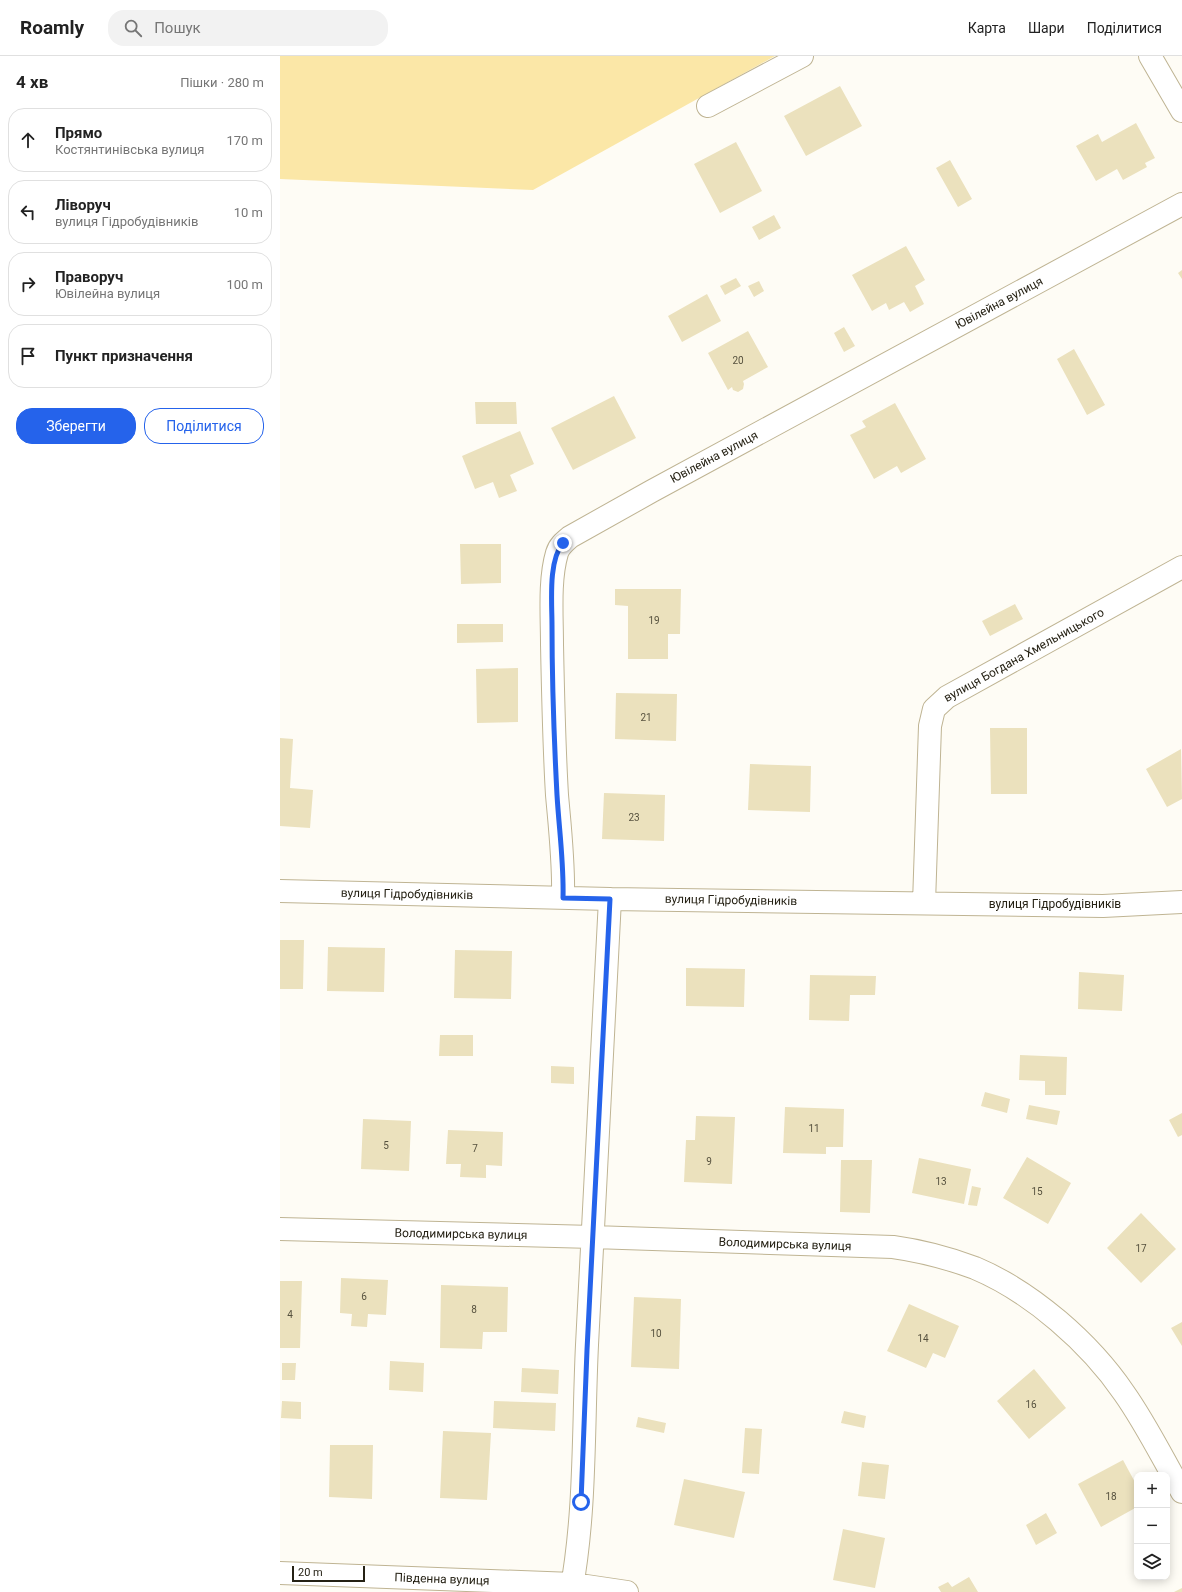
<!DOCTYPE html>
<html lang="uk">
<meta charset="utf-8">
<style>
body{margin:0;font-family:Roboto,sans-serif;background:#f2f2f2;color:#222}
.controls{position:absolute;right:12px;bottom:12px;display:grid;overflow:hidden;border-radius:8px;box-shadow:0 2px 10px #0003}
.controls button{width:36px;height:36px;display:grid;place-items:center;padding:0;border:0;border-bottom:1px solid #e0e0e0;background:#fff;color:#222;font:20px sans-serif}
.scale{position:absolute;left:12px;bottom:10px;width:73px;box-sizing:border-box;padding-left:4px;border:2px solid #252114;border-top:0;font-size:11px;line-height:14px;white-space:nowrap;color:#252114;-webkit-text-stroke:3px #fff;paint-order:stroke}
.stop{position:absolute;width:12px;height:12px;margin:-9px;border:3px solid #2563eb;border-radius:50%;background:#fff}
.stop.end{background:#2563eb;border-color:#fff;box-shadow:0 1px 4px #0008}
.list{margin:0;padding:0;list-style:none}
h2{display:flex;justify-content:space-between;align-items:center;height:52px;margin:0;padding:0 16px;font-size:17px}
h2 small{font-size:13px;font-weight:400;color:#767676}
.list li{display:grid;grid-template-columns:26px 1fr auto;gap:12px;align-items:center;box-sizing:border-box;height:64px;margin:0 8px 8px;padding:0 8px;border:1px solid #e0e0e0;border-radius:16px}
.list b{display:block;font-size:15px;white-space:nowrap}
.list p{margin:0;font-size:13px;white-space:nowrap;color:#767676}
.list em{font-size:13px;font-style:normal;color:#767676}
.actions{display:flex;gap:8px;padding:12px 16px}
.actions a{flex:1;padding:9px 0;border:1px solid #2563eb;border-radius:16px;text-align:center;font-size:14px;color:#2563eb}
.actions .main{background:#2563eb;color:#fff}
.icon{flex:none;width:22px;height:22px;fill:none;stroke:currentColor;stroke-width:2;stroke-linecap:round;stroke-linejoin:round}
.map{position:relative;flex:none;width:902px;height:1536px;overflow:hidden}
header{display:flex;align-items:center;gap:24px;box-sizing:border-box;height:56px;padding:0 20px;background:#fff;border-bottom:1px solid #e0e0e0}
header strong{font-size:19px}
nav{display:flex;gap:22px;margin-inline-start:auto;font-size:14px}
.search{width:280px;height:36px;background:#f2f2f2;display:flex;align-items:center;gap:10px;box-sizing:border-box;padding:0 14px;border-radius:16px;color:#767676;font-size:15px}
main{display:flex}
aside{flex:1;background:#fff}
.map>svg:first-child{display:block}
.green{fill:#fbe7a7}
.building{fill:#ebe1bd}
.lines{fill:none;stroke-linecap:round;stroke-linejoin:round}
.minor-casing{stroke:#bfb493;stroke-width:24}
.minor{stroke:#fff;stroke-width:22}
.route{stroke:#2563eb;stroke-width:5}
.labels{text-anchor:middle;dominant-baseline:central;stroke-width:4;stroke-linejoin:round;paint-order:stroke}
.number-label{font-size:10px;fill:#56513e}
.street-label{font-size:12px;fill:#252114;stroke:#fff}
</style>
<header>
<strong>Roamly</strong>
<div class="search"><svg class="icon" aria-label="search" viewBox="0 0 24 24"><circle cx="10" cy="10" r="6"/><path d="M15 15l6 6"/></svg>Пошук</div>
<nav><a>Карта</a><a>Шари</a><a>Поділитися</a></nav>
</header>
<main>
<aside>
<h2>4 хв<small>Пішки · 280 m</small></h2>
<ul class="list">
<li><svg class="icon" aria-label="ahead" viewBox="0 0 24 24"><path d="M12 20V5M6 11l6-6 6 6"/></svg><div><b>Прямо</b><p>Костянтинівська вулиця</p></div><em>170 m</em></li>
<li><svg class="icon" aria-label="left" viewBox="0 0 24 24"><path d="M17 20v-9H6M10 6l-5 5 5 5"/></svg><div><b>Ліворуч</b><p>вулиця Гідробудівників</p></div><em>10 m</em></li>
<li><svg class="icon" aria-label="right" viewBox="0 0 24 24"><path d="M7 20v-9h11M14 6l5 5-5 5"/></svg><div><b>Праворуч</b><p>Ювілейна вулиця</p></div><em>100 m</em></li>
<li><svg class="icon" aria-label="arrive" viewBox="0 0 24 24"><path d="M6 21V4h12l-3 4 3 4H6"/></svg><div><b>Пункт призначення</b></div></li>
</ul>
<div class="actions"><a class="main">Зберегти</a><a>Поділитися</a></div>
</aside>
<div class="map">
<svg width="902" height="1536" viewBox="0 0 902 1536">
<rect width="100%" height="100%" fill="#fefcf5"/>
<path class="green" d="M0,0H495L253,134L0,123Z"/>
<path class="building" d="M560,30L582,70L526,100L504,60Z
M856,67L875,102L865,107L867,111L843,124L837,113L816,125L796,90L818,78L822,86Z
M456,86L482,135L440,157L414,108Z
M670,104L692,143L678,151L656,112Z
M494,159L501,172L479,184L472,171Z
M626,190L645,224L635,230L644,248L630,256L624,246L609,254L606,247L592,255L572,219Z
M902,214V223L898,217Z
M456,222L461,230L445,239L440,230Z
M479,225L484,235L474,241L468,230Z
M427,238L441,265L402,286L388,260Z
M564,271L575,290L564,296L554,277Z
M468,275L488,311L463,325L464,328L463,333L458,336L453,334L452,331L448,334L428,297Z
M794,293L825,349L807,359L777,303Z
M334,340L356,382L293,414L271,372Z
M195,346H236L237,368H196Z
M615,347L646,403L621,417L617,410L594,423L570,379L586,371L582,365Z
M240,375L254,408L230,419L237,435L219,442L213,426L195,433L182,400Z
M180,488H221V527L181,528Z
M335,533H401L400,578H388V603H348V550L335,549Z
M735,548L743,563L710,580L702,565Z
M177,568H223V586L177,587Z
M238,612V666L197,667L196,613Z
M336,637L397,638L396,685L335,683Z
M710,672H747V738H711Z
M0,682L13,683L10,732L33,734L30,772L0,770Z
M901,693L902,743L887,751L866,713Z
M470,708L531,710L530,756L468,754Z
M324,737L385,739L384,785L322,783Z
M0,884H24L23,933H0Z
M48,891L105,892L104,936L47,935Z
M175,894L232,895L231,943L174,942Z
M406,912L465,913L464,951L406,950Z
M799,916L844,919L842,955L798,953Z
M530,919L596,920L595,939H570L569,965L529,964Z
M160,979H193V1000H159Z
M740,999L787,1001L786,1039H765V1025L739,1024Z
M271,1010L294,1011V1028L271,1027Z
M705,1036L730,1043L727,1057L701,1050Z
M749,1049L780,1055L777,1069L746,1063Z
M505,1051L564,1053L563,1091H546V1098L503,1097Z
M902,1057V1079L898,1081L889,1064Z
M416,1060L455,1061L452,1128L404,1126L406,1084H415Z
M83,1063L131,1065L129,1115L81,1113Z
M168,1074L223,1076L222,1110L206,1109V1122L180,1121L181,1108H166Z
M747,1101L791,1127L768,1168L723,1142Z
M639,1102L691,1113L684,1148L632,1137Z
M561,1104H592L590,1157L560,1156Z
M692,1130L701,1132L697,1150L688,1149Z
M861,1157L896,1193L861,1227L827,1192Z
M61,1222L108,1224L106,1259L88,1258L87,1271L71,1270L72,1258L60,1257Z
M0,1225H22L20,1292H0Z
M161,1229L228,1231L227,1276H203L202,1293L160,1292Z
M354,1241L401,1243L399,1313L351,1311Z
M629,1248L679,1270L665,1302L653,1297L646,1312L607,1295Z
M902,1266V1290L891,1272Z
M110,1305L144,1307L143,1336L109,1334Z
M2,1307H16L15,1324H2Z
M242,1312L279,1314L278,1338L241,1336Z
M754,1313L786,1352L749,1383L717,1345Z
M2,1345L21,1346V1363L1,1362Z
M214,1345L276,1347L275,1375L213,1372Z
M564,1355L586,1360L584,1372L561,1367Z
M358,1361L386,1367L384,1377L356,1371Z
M465,1372L482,1373L479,1418L462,1417Z
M163,1375L211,1377L207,1444L160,1442Z
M50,1389H93L92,1443L49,1441Z
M843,1404L857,1430V1451L821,1471L798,1428Z
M582,1406L609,1409L605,1443L578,1440Z
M404,1423L465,1436L454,1482L394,1469Z
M766,1457L777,1477L756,1489L746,1469Z
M563,1473L605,1482L595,1532L553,1524Z
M689,1521L698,1536H661L658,1531L668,1526L672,1531Z
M902,1532V1536H894Z"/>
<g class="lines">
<defs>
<path id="minor" d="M870,0L902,55
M428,50L522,0
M0,835L330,843L823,850L902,846
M283,842C284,807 280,773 277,739C274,689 273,638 272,588C272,560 269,524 277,497C279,490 284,486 290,481L372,435L902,148
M644,847L650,670L654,653L667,641L902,511
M0,1173L313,1181L613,1191C642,1195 668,1202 695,1212C752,1236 810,1287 844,1337C866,1368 883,1403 902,1436
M0,1517L293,1528L347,1536
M291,1536C306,1455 303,1371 307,1289C315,1140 323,991 330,843"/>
</defs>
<use href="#minor" class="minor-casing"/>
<use href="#minor" class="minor"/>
</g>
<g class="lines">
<path class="route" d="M283,487C268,505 272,546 272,569C272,626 274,682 277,739C279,773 284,807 283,842L330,843L307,1294L301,1446"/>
</g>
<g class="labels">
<g class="number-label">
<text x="458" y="304">20</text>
<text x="374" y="564">19</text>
<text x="366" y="661">21</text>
<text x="354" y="761">23</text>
<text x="534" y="1072">11</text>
<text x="106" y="1089">5</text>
<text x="195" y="1092">7</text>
<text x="429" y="1105">9</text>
<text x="661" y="1125">13</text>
<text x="757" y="1135">15</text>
<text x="861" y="1192">17</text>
<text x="84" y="1240">6</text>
<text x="194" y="1253">8</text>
<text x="10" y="1258">4</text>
<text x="376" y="1277">10</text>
<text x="643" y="1282">14</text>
<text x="751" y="1348">16</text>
<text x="831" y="1440">18</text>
</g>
<g class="street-label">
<text transform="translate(719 247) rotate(-28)">Ювілейна вулиця</text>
<text transform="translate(434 401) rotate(-28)">Ювілейна вулиця</text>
<text transform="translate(744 599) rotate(-29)">вулиця Богдана Хмельницького</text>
<text transform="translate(127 838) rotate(1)">вулиця Гідробудівників</text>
<text transform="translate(451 844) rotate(1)">вулиця Гідробудівників</text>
<text x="775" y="848">вулиця Гідробудівників</text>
<text transform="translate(181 1178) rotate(1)">Володимирська вулиця</text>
<text transform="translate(505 1188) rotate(2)">Володимирська вулиця</text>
<text transform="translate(162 1523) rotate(2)">Південна вулиця</text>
</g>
</g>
</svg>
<div class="controls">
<button>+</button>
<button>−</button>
<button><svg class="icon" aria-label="layers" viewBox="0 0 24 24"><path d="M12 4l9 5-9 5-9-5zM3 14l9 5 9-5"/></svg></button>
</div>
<div class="scale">20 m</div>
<div class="stop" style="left:301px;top:1446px"></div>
<div class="stop end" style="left:283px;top:487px"></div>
</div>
</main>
